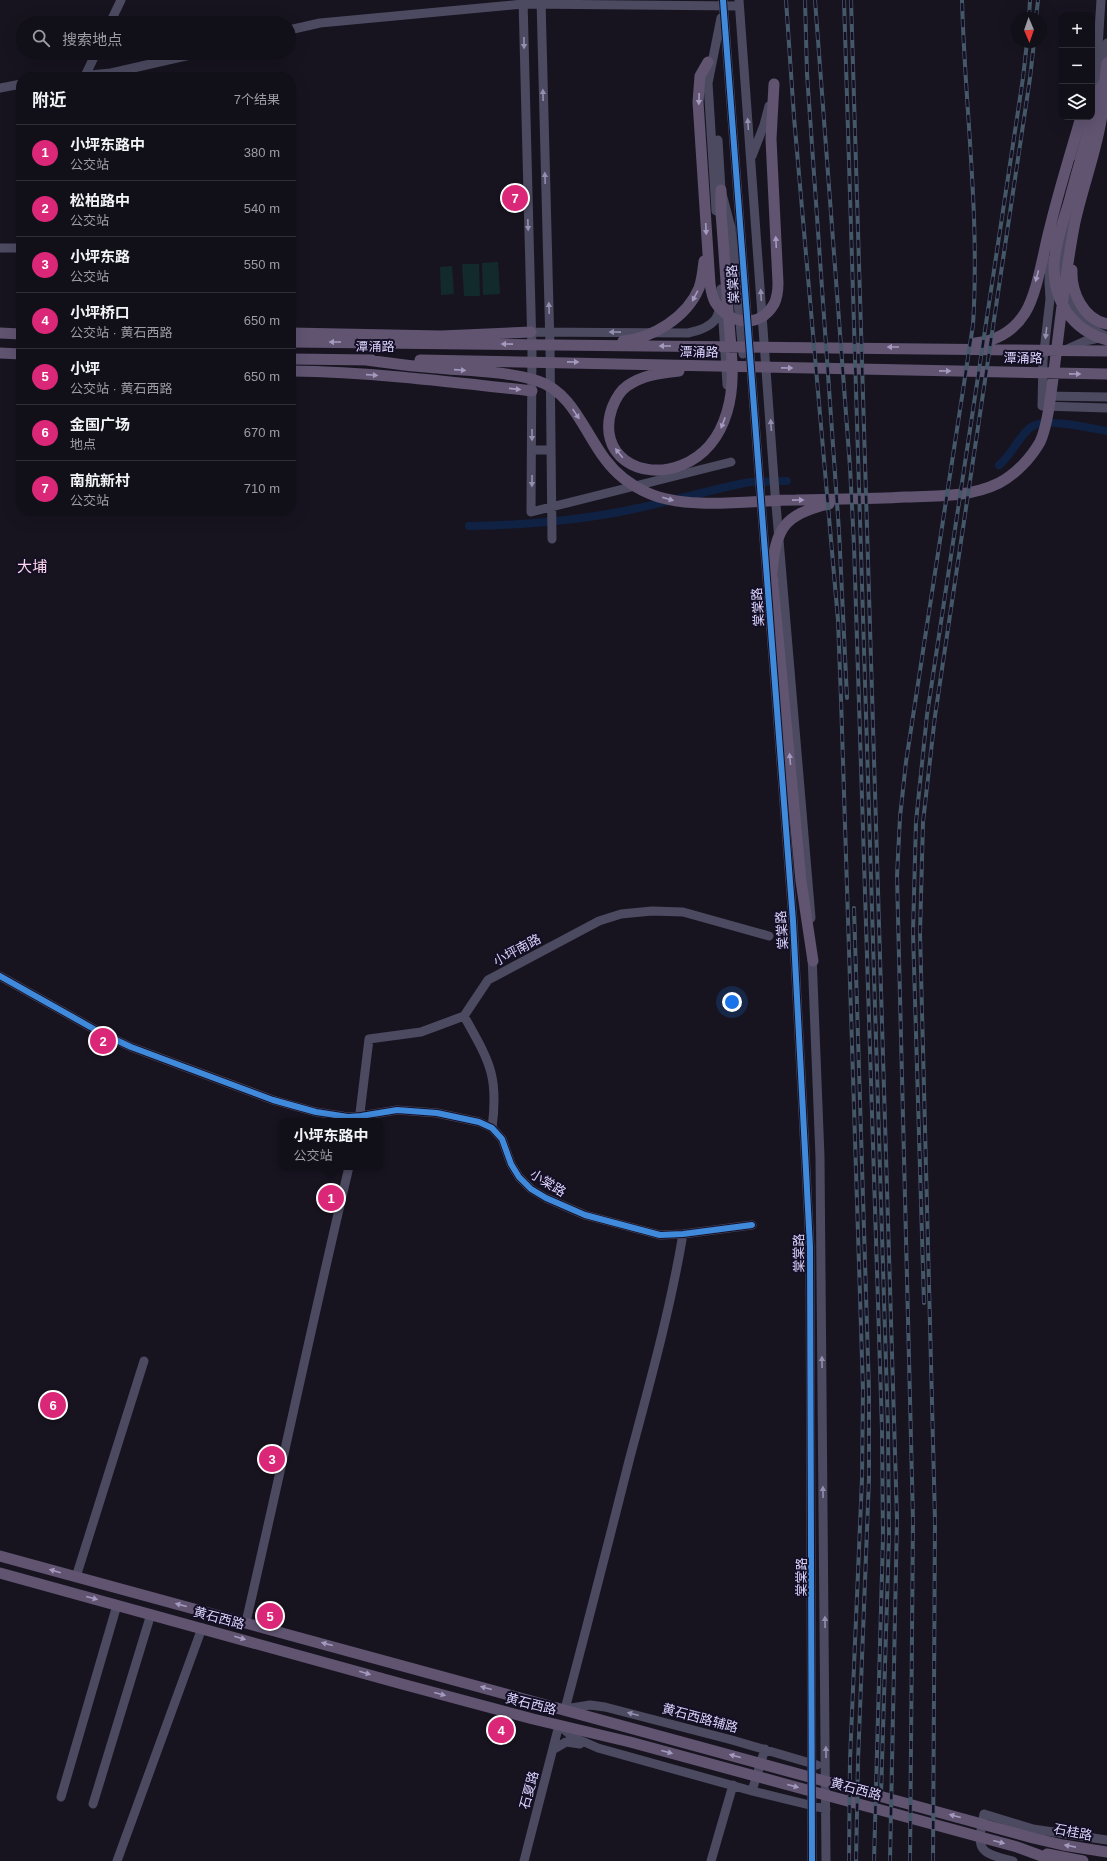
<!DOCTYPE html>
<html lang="zh">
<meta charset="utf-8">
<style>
body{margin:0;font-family:Arial,"Noto Sans SC",sans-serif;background:#1e1d25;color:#f1f3f6}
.controls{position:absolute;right:12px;top:12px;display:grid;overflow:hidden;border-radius:8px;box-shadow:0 4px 16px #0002}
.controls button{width:36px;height:36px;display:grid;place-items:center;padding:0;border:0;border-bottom:1px solid #302f37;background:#110f18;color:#f1f3f6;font:20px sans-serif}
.compass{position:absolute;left:1011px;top:12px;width:36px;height:36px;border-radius:50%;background:#110f18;box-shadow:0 4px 16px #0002;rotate:178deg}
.you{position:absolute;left:732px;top:1002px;width:14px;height:14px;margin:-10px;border:3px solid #fff;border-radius:50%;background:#1a73e8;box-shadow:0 0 0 6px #1a73e833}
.badge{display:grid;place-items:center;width:26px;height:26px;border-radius:50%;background:#db2777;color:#fff;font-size:13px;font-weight:700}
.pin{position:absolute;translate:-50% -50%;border:2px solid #fff;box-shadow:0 1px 4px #0006}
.popup{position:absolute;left:279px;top:1118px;width:104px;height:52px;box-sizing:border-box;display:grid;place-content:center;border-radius:8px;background:#110f18;filter:drop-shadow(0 1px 3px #0005);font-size:13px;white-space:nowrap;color:#9c9ca2}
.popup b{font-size:15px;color:#f1f3f6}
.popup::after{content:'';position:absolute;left:50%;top:100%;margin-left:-8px;border:8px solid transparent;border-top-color:#110f18}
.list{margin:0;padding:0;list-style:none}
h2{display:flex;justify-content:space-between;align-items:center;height:52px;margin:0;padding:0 16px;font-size:17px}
h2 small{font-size:13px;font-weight:400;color:#9c9ca2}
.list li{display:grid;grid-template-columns:26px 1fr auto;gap:12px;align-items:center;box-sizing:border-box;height:56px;padding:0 16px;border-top:1px solid #302f37}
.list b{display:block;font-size:15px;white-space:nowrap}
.list p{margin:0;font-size:13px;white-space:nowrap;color:#9c9ca2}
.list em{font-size:13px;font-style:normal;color:#9c9ca2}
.icon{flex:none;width:22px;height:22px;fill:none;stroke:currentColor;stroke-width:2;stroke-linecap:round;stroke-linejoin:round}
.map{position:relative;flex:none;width:1107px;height:1861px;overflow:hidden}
.search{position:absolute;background:#110f18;box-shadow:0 4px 16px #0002;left:16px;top:16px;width:280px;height:44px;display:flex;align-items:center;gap:10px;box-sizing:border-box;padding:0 14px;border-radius:22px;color:#9c9ca2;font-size:15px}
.panel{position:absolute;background:#110f18;box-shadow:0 4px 16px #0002;left:16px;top:72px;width:280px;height:444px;border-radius:16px}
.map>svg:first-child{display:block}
.green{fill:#132a2c}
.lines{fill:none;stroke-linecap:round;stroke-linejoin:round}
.canal{stroke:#102244;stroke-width:8}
.minor{stroke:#4c4a60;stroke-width:9}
.major{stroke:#605471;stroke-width:11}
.rail-casing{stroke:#455869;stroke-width:4}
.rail{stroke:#140f25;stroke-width:2.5;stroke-dasharray:8;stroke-linecap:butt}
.cycleway-casing{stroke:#140f25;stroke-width:8}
.cycleway{stroke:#408adc;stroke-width:6}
.oneway{fill:#948faf}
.oneway2{fill:#a49abf}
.labels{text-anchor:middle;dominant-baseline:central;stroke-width:4;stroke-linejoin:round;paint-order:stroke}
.street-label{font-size:13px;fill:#dbd4fe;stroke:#140f25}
.quarter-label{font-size:15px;fill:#fed6ee;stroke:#140f25}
</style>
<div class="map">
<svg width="1107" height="1861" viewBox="0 0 1107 1861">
<rect width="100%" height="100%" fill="#171420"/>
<path class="green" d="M498,262L500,294L483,295L482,263Z
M462,264H479L480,296H464Z
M452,266L454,294L441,295L440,267Z"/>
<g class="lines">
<path class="canal" d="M999,465C1012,455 1018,437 1031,427C1045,417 1090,428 1107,431
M469,526C523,525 576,521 629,510C664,503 700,493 735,485L750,482L787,481"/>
<path class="minor" d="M523,0L532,349L531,512L731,462
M541,0L550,347L552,539
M723,0L793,921L810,1247L812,1861
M739,0L775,493L811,918
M110,23L121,0
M289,30L320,23L523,4L739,6
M1104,69L1107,43
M85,76L96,53
M69,77L111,73L199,53
M0,88L21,84
M1092,97L1096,78L1101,0
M718,140L721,190L731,228L743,354
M752,156L764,125L769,106
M1076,156L1086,118
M1073,208L1060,267L1062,287L1084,320L1098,332L1106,336
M716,211L708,83L721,18
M0,248H21
M1050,260L1049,282L1050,299L1043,360L1042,406L1107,408
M722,306L727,385
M531,332L688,333C717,327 721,317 721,289
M1065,350L1085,341L1104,337
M1044,396L1107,397
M532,450H551
M812,955L820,1157L826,1861
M0,976L101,1033L131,1047L273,1100L316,1112L348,1117L361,1116L397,1110L437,1113L479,1122L492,1128L502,1139L511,1164L519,1177L531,1189L546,1198L585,1215L660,1235L683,1234L752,1225
M464,1016C489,1061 499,1075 492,1128
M359,1121L369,1039L421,1032L464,1016L488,980L599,921L621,914L652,911L683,912L769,936
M683,1234C670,1311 649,1386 629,1461C608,1544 587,1627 565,1709L590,1705L605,1707L732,1740L817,1765
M76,1577L144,1361
M246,1622C281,1471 313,1318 349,1167
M554,1749L566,1742L580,1744
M752,1791L765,1749
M61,1797L117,1605
M93,1804L151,1614
M117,1861L202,1628
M524,1861L559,1725L573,1737L598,1748L752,1791L826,1809
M711,1861L733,1785
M1013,1861C976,1852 977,1849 984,1814L1033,1829L1107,1840"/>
<path class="major" d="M708,62L700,76L698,102L710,284C711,289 712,297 715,302C729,324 759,330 774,304C777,298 778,290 778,283L771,139L774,84
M1092,115L1097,92L1103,84
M1092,117C1085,146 1076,174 1069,202C1063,221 1055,245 1054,265C1053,301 1072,330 1107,340
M1072,270C1071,292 1083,319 1107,324
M0,333L21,334
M291,333L441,336L531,332
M623,341C653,338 687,317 699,288C702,280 703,270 704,261
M291,342L1107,351
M975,343C997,341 1013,332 1025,313C1037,294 1043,254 1049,231C1058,193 1070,155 1081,117
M0,353L21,354
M291,359L372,360
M366,360C393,364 420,367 448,369C477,371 509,372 538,381C572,392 585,433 605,459C616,474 632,486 648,493C688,511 753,500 796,500C833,499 870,499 906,497C937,496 971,497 999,483C1015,475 1031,458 1040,442C1045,432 1047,419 1049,408C1058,346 1063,283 1075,222C1082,190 1094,158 1100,126C1105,104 1103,84 1107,63
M420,360L1107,374
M291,371C372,372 452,382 532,391
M679,371C660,373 643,375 627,386C620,391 615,400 612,408C596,455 640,482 682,465C705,456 720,436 727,412C736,382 731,352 729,322C726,285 724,249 721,213V190
M813,961L801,881L772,573C775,528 785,514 829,504
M0,1556L1033,1838L1063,1845L1107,1852
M0,1573L402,1684L533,1719L630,1742L1017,1847L1055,1861
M1047,1854L1083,1861"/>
<defs>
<path id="rail" d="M786,0L794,117L838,620L841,699L863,1390L862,1479L850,1760L849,1861
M805,0L807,74L839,531L847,698
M815,0L850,467L854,545L882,1429L883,1537L874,1861
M844,0L888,1429L889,1536L881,1795
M851,0L897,1519L890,1861
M1029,18L1030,0
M1036,18L1038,0
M854,908L869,1391V1478L858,1761L856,1861
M924,1303L913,932L916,822L927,715L1023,78L1027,42
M910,1861L913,1520L897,876L900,817L906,762L973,325C980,215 965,109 962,0
M933,1861L935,1520L920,933L923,822L935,716L1030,78L1034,42"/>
</defs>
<use href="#rail" class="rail-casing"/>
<use href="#rail" class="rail"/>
<defs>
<path id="cycleway" d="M723,0L793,921L810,1247L812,1861
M0,976L101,1033L131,1047L273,1100L316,1112L348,1117L361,1116L397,1110L437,1113L479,1122L492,1128L502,1139L511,1164L519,1177L531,1189L546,1198L585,1215L660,1235L683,1234L752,1225"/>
</defs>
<use href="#cycleway" class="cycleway-casing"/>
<use href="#cycleway" class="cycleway"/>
</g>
<defs><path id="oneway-solid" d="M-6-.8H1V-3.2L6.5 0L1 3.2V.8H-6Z"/></defs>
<g class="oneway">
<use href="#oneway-solid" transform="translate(524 43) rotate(89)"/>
<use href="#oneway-solid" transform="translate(543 95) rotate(-91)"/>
<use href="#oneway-solid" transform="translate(748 124) rotate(-94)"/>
<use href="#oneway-solid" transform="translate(545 178) rotate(-92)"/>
<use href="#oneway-solid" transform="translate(528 225) rotate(88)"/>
<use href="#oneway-solid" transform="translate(761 295) rotate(-94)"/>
<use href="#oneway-solid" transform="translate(549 308) rotate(-92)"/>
<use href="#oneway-solid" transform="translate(615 332) rotate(-179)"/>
<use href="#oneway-solid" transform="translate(1046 333) rotate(97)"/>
<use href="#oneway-solid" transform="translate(771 425) rotate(-94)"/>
<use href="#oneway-solid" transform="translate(532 435) rotate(90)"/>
<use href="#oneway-solid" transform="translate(532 481) rotate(91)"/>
<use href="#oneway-solid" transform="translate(822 1362) rotate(-91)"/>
<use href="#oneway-solid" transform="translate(823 1492) rotate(-91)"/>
<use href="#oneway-solid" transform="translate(825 1622) rotate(-91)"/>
<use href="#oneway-solid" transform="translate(633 1714) rotate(-165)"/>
<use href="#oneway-solid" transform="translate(826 1752) rotate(-91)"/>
</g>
<g class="oneway2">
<use href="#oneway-solid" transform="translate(699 99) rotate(92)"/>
<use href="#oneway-solid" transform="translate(706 229) rotate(87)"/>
<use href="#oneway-solid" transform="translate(776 242) rotate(-93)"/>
<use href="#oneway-solid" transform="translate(1037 276) rotate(105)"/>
<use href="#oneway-solid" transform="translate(695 296) rotate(118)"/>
<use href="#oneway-solid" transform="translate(335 342) rotate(-180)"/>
<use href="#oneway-solid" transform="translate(507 344) rotate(-179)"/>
<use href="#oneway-solid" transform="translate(665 346) rotate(-180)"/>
<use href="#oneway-solid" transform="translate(893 347) rotate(-180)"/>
<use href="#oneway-solid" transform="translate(573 362) rotate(1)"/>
<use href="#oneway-solid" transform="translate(787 368) rotate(1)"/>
<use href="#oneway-solid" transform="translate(460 370) rotate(4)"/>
<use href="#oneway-solid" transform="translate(945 371) rotate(1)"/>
<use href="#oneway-solid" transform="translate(1075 374) rotate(1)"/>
<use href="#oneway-solid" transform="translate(372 375) rotate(4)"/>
<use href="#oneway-solid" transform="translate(515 389) rotate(6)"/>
<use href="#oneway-solid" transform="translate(576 414) rotate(56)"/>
<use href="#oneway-solid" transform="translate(723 423) rotate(111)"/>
<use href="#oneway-solid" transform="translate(619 453) rotate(-129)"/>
<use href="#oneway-solid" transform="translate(668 499) rotate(16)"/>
<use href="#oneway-solid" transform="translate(798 500) rotate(-1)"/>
<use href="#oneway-solid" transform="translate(790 759) rotate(-95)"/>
<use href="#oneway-solid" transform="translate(55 1571) rotate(-164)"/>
<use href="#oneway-solid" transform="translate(92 1598) rotate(15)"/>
<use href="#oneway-solid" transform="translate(181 1605) rotate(-165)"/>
<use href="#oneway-solid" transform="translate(240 1638) rotate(16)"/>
<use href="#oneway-solid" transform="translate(327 1644) rotate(-165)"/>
<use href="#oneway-solid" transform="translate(365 1673) rotate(16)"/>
<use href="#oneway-solid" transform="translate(486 1688) rotate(-165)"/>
<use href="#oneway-solid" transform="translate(440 1694) rotate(15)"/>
<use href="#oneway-solid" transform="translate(667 1752) rotate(15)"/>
<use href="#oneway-solid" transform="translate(735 1756) rotate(-165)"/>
<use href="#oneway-solid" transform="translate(793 1786) rotate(15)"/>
<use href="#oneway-solid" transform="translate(955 1816) rotate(-165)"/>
<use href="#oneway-solid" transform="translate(999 1842) rotate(15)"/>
<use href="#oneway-solid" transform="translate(1070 1846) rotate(-169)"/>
</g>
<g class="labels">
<g class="street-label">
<text transform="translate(733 284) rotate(-94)">棠棠路</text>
<text x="375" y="346">潭涌路</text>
<text transform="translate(699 352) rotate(1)">潭涌路</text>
<text transform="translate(1023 358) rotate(1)">潭涌路</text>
<text transform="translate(758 607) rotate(-94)">棠棠路</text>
<text transform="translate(782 930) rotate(-94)">棠棠路</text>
<text transform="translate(517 950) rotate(-28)">小坪南路</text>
<text transform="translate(548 1183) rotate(32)">小棠路</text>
<text transform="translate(799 1253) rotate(-91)">棠棠路</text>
<text transform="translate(801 1577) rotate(-90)">棠棠路</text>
<text transform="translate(219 1618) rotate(15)">黄石西路</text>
<text transform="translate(531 1704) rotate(14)">黄石西路</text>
<text transform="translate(700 1718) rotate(15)">黄石西路辅路</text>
<text transform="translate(856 1789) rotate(15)">黄石西路</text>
<text transform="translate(529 1790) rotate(-75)">石夏路</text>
<text transform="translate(1073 1832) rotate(11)">石桂路</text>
</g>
<g class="quarter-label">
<text x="32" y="566">大埔</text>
</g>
</g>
</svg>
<div class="controls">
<button>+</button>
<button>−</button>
<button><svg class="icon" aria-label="layers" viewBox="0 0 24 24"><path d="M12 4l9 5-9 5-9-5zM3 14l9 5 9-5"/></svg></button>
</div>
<svg class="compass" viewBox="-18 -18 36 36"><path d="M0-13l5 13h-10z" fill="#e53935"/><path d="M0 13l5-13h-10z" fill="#9c9ca2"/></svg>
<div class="you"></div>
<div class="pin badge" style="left:331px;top:1198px">1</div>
<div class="popup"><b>小坪东路中</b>公交站</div>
<div class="pin badge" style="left:103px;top:1041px">2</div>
<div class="pin badge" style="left:272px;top:1459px">3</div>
<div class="pin badge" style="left:501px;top:1730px">4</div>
<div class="pin badge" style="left:270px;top:1616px">5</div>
<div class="pin badge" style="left:53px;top:1405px">6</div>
<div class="pin badge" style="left:515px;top:198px">7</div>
<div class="search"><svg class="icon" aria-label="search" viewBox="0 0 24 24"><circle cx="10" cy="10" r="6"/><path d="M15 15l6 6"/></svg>搜索地点</div>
<section class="panel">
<h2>附近<small>7个结果</small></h2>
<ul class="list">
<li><span class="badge">1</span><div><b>小坪东路中</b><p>公交站</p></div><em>380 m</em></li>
<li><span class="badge">2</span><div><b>松柏路中</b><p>公交站</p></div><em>540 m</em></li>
<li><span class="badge">3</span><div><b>小坪东路</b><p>公交站</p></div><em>550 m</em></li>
<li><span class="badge">4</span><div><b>小坪桥口</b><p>公交站 · 黄石西路</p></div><em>650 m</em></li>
<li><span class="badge">5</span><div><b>小坪</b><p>公交站 · 黄石西路</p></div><em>650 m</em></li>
<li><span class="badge">6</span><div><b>金国广场</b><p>地点</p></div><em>670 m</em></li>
<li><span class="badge">7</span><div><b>南航新村</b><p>公交站</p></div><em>710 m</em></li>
</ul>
</section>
</div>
